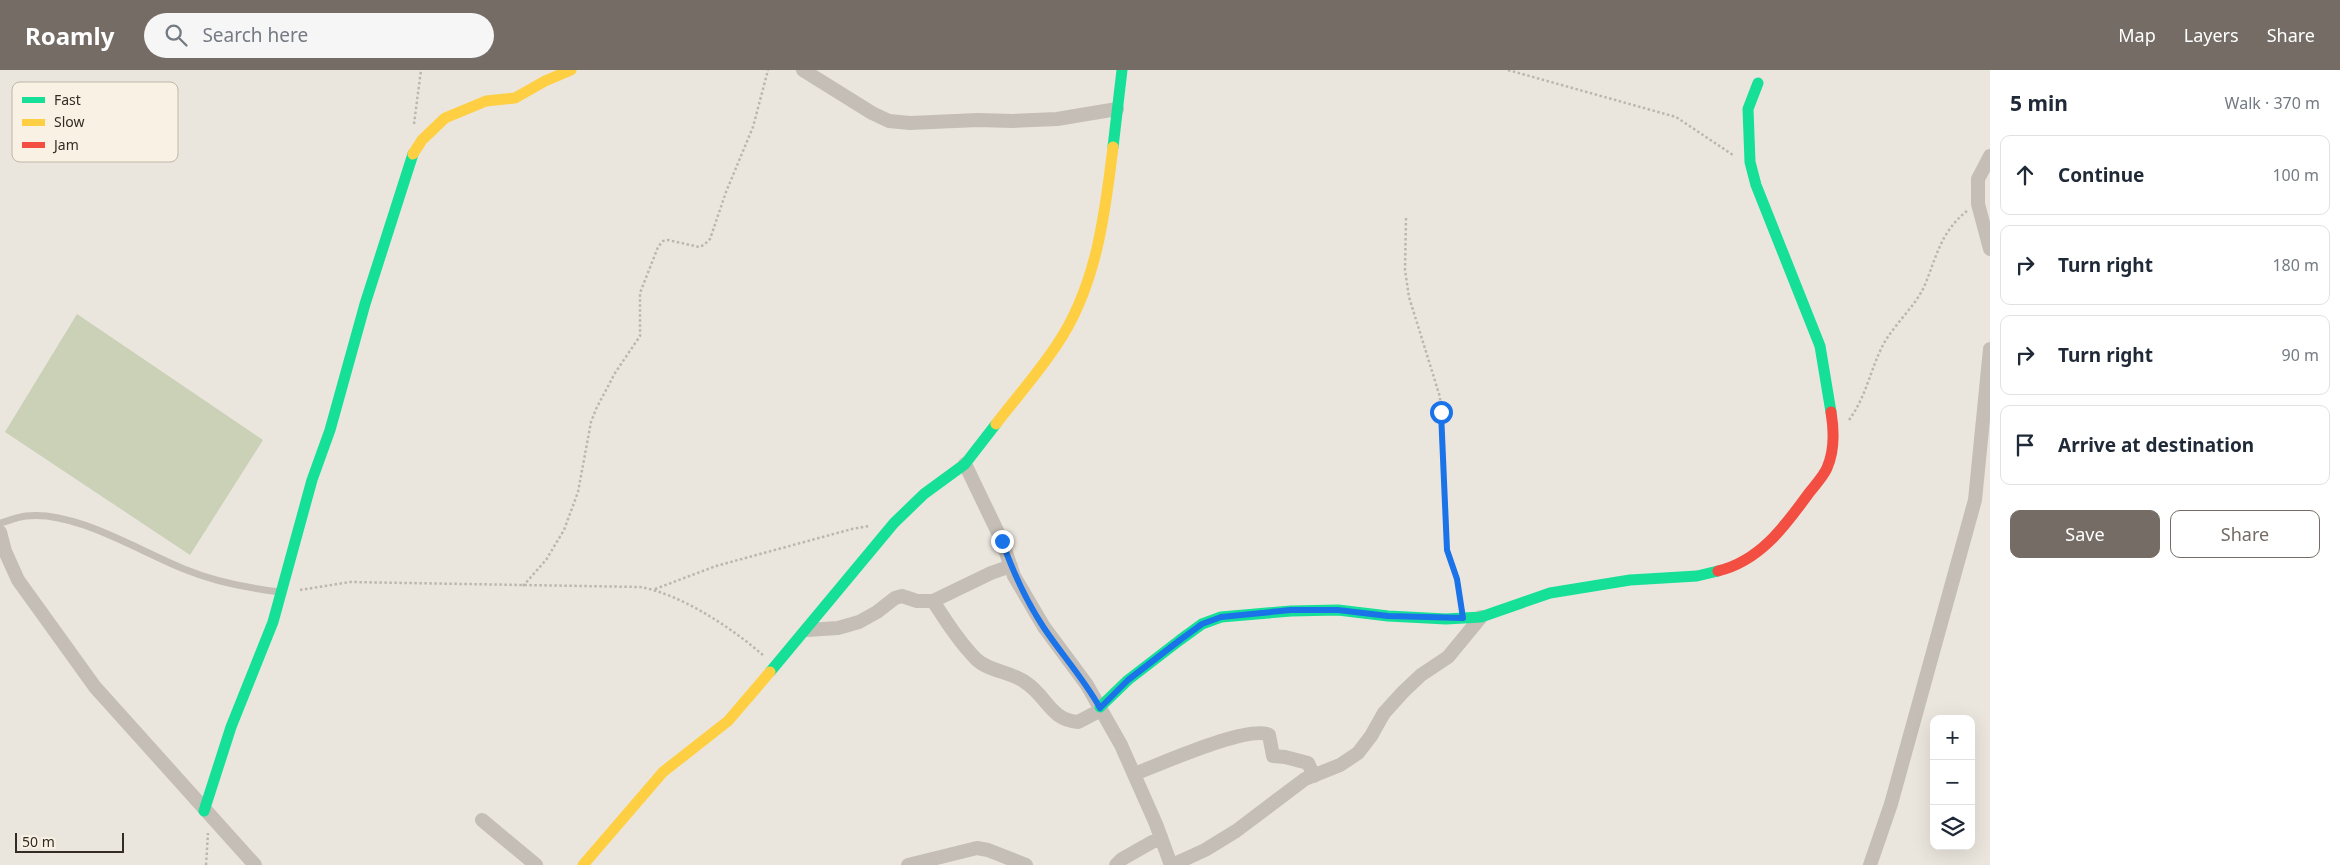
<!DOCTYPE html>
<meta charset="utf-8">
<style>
body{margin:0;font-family:"Noto Sans",sans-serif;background:#f6f6f7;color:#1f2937}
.controls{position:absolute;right:15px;bottom:15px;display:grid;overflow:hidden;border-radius:10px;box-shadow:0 5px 20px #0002}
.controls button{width:45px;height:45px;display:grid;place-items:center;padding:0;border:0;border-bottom:1px solid #e0e1e3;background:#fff;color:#1f2937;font:25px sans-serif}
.scale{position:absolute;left:15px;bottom:12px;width:109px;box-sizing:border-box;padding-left:5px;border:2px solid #342b25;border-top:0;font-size:14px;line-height:18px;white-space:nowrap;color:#342b25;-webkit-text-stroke:4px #f9f1e3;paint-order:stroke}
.stop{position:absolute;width:15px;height:15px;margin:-11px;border:4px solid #1a73e8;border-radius:50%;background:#fff}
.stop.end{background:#1a73e8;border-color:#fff;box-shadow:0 1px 5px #0008}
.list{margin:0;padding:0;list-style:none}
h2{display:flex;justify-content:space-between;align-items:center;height:65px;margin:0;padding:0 20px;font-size:21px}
h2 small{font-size:16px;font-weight:400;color:#747a83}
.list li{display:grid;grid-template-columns:32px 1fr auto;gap:15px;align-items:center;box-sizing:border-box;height:80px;margin:0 10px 10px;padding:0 10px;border:1px solid #e0e1e3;border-radius:10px}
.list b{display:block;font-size:19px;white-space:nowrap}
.list em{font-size:16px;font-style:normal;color:#747a83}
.actions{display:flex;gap:10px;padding:15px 20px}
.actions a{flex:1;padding:11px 0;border:1px solid #746c65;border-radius:10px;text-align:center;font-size:18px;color:#746c65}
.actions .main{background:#746c65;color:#fff}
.icon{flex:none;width:28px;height:28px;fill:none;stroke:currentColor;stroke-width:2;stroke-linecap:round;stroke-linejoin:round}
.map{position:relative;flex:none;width:1990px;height:795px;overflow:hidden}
header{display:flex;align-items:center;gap:30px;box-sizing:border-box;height:70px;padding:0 25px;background:#746c65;color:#fff}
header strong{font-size:24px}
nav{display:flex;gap:28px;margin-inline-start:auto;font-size:18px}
.search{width:350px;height:45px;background:#f6f6f7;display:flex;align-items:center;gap:12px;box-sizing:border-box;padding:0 18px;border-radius:28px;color:#747a83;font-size:19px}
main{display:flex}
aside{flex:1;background:#fff}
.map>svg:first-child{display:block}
.green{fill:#cad1b6}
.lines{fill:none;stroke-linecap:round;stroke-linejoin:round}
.path{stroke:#bdb6af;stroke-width:2.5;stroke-dasharray:2.5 2.5;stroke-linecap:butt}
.lane{stroke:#c4beb6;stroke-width:7}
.street{stroke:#c4beb6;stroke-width:14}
.fast{stroke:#16e098;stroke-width:11}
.slow{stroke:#ffcf43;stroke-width:11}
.jam{stroke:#f24e42;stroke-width:11}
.route{stroke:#1a73e8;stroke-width:6}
.key{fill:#f9f1e3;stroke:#beb6aa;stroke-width:1}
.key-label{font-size:14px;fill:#342b25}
</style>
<header>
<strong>Roamly</strong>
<div class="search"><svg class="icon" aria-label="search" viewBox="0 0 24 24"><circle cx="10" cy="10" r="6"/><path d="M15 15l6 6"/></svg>Search here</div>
<nav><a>Map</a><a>Layers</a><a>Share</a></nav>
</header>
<main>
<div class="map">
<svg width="1990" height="795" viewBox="0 0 1990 795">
<rect width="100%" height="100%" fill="#ebe6dd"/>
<path class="green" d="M77,244L263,370L190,485L5,362Z"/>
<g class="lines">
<path class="path" d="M1508,0L1676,47L1733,85
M414,54L421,0
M1406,148L1405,200L1409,227L1440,327L1447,480L1462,531
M1849,350C1866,327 1870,301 1882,277C1893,255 1914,238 1924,217C1936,189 1940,162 1967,141
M523,516L546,490L564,460L578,422L591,352L596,339L615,303L640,266V223L658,177L663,171L668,170L699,177L704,175L710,169L726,122L753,57L768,0
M655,519L716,496L852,459L869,456
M300,520L350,512L640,517C681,524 732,558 764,586
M206,795L208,763"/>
<path class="lane" d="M0,453C8,451 17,447 26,446C74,440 139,481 184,499C215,512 247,518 280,522"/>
<path class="street" d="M803,0L872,43L889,51L910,53L978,50L1013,51L1057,49L1117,39
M1990,86L1978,109V134L1990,179
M965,394L1002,471L1014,506L1044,557L1087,615L1121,675L1156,754L1171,795
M0,462L5,481L18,510L95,617L255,795
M933,531C946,551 960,573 977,590C989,601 1011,602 1025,612C1047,626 1050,650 1078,652L1101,640
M807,560L838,558L859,552L877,542L895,528L902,526L917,531H933L991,503L1011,496
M1134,704C1159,695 1249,654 1269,665L1273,686L1285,687L1308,693L1314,706
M482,750L536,795
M908,795L977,778L988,780L1026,795
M1116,795L1122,789L1161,767
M1172,795L1205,780L1236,761L1305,709L1340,695L1358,683L1371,666L1384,643L1403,622L1421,605L1448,587L1481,547
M1870,795L1891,734L1975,430L1990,279"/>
<path class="fast" d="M1758,13L1748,39L1750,92L1756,115L1820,276L1831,342
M1113,77L1122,0
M770,602L894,453L924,424L965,394L996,354
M1100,637L1128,610L1180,570L1202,554L1221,547L1291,541L1338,540L1388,546L1446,549L1481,547L1550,523L1630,510L1697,506L1718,501
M204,741L231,657L273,552L312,410L330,360L365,234L413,84"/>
<path class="slow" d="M413,84L422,70L445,48L486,31L515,28L545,11L571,0
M996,354C1016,328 1038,303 1056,276C1096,218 1105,145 1113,77
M583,795L663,702L728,651L770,602"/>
<path class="jam" d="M1718,501C1760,491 1785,456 1809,423C1815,415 1823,407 1827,398C1835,380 1834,360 1831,342"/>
</g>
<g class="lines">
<path class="route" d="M1002,471C1013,502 1026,531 1044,558C1062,585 1084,609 1100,638L1128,610L1180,570L1202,554L1221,547L1291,540H1338L1388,546L1463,548L1457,509L1447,480L1441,342"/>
</g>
<rect x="12" y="12" width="166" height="80" rx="8" class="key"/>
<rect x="22" y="27" width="23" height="6" fill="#16e098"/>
<rect x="22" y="49" width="23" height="7" fill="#ffcf43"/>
<rect x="22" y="72" width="23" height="6" fill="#f24e42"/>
<g class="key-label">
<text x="54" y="35">Fast</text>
<text x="54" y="57">Slow</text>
<text x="54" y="80">Jam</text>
</g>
</svg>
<div class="controls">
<button>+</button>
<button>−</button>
<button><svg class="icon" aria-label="layers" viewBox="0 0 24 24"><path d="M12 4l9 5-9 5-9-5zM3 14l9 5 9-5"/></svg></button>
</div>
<div class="scale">50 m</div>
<div class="stop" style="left:1441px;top:342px"></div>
<div class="stop end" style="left:1002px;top:471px"></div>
</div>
<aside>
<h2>5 min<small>Walk · 370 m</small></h2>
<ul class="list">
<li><svg class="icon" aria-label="ahead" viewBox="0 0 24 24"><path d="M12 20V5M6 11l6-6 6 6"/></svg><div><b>Continue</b></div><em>100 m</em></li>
<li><svg class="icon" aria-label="right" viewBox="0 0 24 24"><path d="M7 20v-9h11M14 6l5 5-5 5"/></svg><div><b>Turn right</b></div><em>180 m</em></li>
<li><svg class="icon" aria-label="right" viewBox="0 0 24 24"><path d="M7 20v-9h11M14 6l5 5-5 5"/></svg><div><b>Turn right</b></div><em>90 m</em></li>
<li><svg class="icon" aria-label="arrive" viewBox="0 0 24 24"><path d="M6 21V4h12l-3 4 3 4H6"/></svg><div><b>Arrive at destination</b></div></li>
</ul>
<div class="actions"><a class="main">Save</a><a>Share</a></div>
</aside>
</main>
